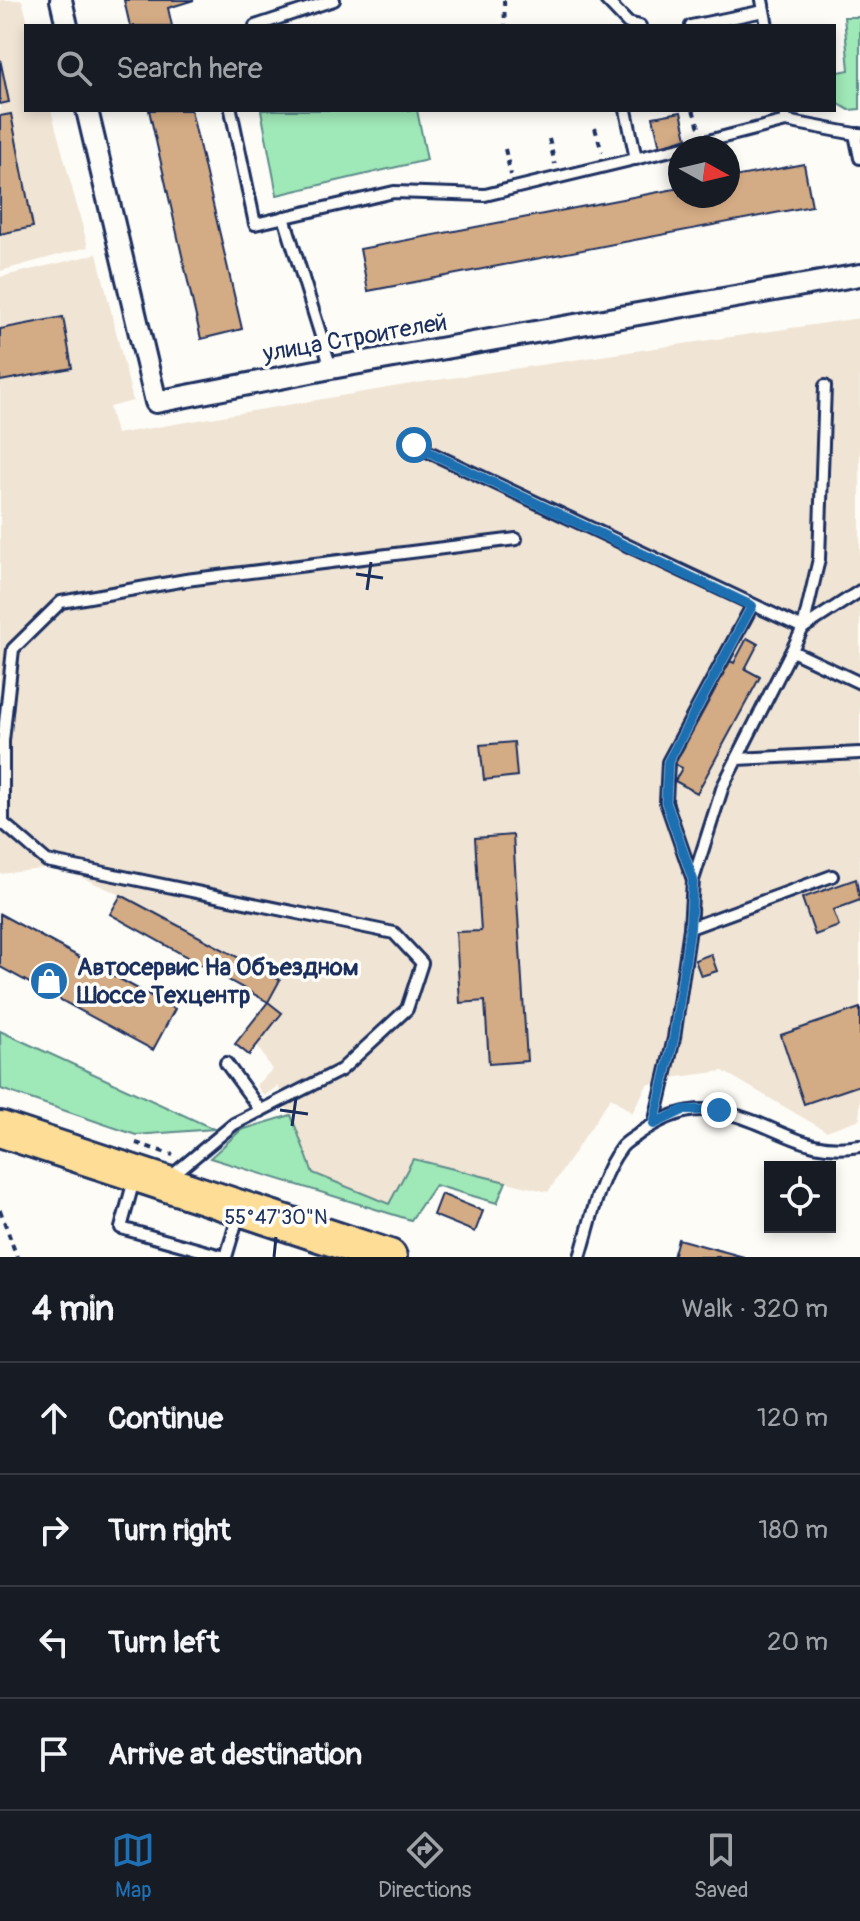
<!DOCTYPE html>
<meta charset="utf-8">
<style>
body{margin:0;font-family:Pangolin,sans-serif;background:#20242c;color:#f1f3f6}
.controls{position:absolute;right:24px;bottom:24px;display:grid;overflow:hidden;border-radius:0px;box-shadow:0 4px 12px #0003}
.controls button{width:72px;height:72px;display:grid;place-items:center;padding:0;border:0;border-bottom:2px solid #363941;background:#171b24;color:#f1f3f6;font:40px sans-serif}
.compass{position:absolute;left:668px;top:136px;width:72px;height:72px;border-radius:50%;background:#171b24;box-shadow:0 4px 12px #0003;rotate:98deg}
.stop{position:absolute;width:24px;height:24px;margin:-18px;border:6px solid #1f6fb2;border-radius:50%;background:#fff}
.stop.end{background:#1f6fb2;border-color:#fff;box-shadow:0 2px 8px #0008}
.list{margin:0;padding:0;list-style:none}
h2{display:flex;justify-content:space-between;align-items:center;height:104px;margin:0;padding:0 32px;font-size:34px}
h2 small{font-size:26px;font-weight:400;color:#9ea1a6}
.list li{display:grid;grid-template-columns:52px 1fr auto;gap:24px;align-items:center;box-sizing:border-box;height:112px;padding:0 32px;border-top:2px solid #363941}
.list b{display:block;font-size:30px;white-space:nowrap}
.list em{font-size:26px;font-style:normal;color:#9ea1a6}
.icon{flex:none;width:44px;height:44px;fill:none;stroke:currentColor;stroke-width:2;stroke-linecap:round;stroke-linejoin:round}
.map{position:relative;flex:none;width:860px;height:1257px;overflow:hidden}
.search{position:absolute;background:#171b24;box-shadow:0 4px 12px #0003;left:24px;right:24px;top:24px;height:88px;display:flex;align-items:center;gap:20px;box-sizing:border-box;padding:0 28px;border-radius:0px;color:#9ea1a6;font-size:30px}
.sheet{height:552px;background:#171b24}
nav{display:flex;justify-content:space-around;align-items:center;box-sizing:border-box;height:112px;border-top:2px solid #363941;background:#171b24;font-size:22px;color:#9ea1a6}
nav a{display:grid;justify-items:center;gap:4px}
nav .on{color:#1f6fb2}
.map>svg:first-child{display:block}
.built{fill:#f0e4d4}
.green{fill:#9fe8b7;stroke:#5d8c8a;stroke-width:2}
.building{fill:#d3ab84;stroke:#1b2f5e;stroke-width:2}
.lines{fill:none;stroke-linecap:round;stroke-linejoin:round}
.service-casing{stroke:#1b2f5e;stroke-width:16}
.minor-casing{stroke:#1b2f5e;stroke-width:26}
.primary-casing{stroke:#1b2f5e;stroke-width:40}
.path{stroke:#1b2f5e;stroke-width:4;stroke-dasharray:6 6;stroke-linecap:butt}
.service{stroke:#fdfcf7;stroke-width:10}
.minor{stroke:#fdfcf7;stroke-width:20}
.primary{stroke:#fede96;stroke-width:34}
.route{stroke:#1f6fb2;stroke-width:10}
.ticks{fill:none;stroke:#1b2f5e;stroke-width:3}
.labels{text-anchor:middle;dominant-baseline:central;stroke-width:7;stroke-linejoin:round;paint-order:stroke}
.street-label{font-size:24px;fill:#1b2f5e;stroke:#fdfcf7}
.poi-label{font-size:24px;font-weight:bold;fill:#1b2f5e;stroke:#fdfcf7;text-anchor:start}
.ticks-label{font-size:20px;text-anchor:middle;fill:#1b2f5e;stroke:#fdfcf7;stroke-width:7;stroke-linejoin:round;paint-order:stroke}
</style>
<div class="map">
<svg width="860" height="1257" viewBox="0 0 860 1257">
<rect width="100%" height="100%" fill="#fdfcf7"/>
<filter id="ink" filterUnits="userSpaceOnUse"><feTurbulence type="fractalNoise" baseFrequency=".0125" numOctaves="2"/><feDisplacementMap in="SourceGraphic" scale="16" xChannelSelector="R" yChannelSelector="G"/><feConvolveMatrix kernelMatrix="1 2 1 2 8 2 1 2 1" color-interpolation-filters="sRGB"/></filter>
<g filter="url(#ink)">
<path class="built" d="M0,0H22L29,26H26V110H51L88,247L0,271Z
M97,254L133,401L109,407L116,434L417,383L860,318V1119L826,1131L723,1071L678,1077L647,1085L632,1113L611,1097L548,1192L413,1159L389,1204L312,1173L278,1086L264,1096L256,1085L272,1070L257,1045L282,1014L268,1002L279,980L121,895L58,867L0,874V277Z"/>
<path class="green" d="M844,17H860V109L849,110L834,101V73L849,70Z
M261,110H417L427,160L277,195Z
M0,1031L214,1129L136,1135L1,1089Z
M291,1115L313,1173L389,1204L413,1159L506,1182L497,1203L435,1185L411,1220L210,1158L241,1130Z"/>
<path class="building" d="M124,0H194L168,8L172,26H130Z
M0,59L9,102L0,104Z
M149,110H191L242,329L201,339Z
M681,112L687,138L660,147L653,117Z
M11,114L33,227L0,234V116Z
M804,164L812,206L368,291L360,249L680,188V196H728V178Z
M63,317L72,368L0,381V329Z
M747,638L758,644L745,669L760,677L697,793L675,781L682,768L673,763L728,660L734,663Z
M514,742L517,776L484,780L480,745Z
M513,835L527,1061L489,1064L485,1001L460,1003L456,932L481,931L475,838Z
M856,879L860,900L833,910L839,926L815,935L802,898Z
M121,895L280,980L268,1002L110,914Z
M0,914L175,1009L153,1050L0,967Z
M711,954L717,971L701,976L695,960Z
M268,1002L282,1013L249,1055L235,1044Z
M860,1008V1085L804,1104L781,1035Z
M441,1194L483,1211L475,1232L433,1215Z
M678,1239L744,1257H673Z"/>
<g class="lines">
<defs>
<path id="service" d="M606,0L628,23L640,26
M762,0L767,26
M255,26L334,0
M691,26L764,11
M231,110L255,224L394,192L485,195L680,148
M626,110L636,159
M786,121L855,134
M860,134H855L860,158
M681,148L786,121L784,110
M284,217L331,368
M414,445L803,628L860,591
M792,651L860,683
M737,759L860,753
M693,880L666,802L668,762L752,606
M690,928L832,876
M226,1063L261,1111
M654,1124L674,1038L690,928L693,880L723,786L803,628L819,559L825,386
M169,1178L234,1124L341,1070L407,1009L422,963L394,933L47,861L3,823V741L13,649L61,602L186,580L516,539
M134,1180L121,1228L225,1257
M226,1257L239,1213
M580,1257C591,1222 598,1178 621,1148C625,1142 634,1138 640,1133C681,1105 710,1104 755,1122C795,1138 815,1153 860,1146"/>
<path id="minor" d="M61,0L67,26
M87,110L156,402L331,368L860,275"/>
<path id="primary" d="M0,1129L389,1257"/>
</defs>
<use href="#service" class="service-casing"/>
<use href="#minor" class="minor-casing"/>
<use href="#primary" class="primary-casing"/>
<path class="path" d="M504,0L505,26
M693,110L700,130
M595,128L602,152
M549,139L555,164
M505,149L511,175
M136,1143L173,1155
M0,1210L17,1257"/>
<use href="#service" class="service"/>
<use href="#minor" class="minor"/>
<use href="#primary" class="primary"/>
</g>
</g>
<g class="lines" filter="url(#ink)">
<path class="route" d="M414,445L752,606L668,762L666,802L693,880L690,928L674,1038L654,1124L683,1110H719"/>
</g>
<path class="ticks" d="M356,574L383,578M367,590L371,562M280,1110L308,1114M292,1126L296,1098M274,1257L276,1237"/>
<defs>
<symbol id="shop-disc" viewBox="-11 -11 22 22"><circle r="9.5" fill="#1f6fb2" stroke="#fdfcf7"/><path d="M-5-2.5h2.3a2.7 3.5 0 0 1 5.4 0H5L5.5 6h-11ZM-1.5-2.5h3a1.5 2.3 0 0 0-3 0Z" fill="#fff"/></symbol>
</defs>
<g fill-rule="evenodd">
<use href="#shop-disc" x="27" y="959" width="44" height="44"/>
</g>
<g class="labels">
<g class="street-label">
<text transform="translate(355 338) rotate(-10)">улица Строителей</text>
</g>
<g class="poi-label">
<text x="77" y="967">Автосервис На Объездном<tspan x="77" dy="28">Шоссе Техцентр</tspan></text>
</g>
</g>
<g class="ticks-label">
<text x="276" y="1224">55°47'30"N</text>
</g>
</svg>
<div class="controls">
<button><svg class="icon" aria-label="locate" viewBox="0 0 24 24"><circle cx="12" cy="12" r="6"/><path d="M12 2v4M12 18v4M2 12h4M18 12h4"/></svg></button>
</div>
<svg class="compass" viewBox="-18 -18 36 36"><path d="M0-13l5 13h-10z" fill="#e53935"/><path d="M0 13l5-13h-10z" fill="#9ea1a6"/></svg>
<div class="stop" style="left:414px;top:445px"></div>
<div class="stop end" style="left:719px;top:1110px"></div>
<div class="search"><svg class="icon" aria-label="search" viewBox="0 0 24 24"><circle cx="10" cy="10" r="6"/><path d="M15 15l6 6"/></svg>Search here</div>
</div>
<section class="sheet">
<h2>4 min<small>Walk · 320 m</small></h2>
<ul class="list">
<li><svg class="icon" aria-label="ahead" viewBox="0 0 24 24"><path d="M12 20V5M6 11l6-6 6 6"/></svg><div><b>Continue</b></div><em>120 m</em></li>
<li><svg class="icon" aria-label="right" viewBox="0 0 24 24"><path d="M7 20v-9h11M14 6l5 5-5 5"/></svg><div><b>Turn right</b></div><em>180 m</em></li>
<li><svg class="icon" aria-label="left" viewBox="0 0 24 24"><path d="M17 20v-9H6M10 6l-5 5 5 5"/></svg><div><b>Turn left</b></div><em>20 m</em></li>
<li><svg class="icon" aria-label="arrive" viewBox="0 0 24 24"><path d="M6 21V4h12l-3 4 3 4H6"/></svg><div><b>Arrive at destination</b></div></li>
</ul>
</section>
<nav>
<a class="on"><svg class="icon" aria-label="map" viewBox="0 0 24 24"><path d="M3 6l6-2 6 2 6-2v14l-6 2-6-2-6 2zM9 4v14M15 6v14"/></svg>Map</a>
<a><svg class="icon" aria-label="directions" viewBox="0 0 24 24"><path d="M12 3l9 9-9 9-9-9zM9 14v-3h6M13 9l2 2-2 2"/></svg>Directions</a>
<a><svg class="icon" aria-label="saved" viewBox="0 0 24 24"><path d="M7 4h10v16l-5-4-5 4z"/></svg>Saved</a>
</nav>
